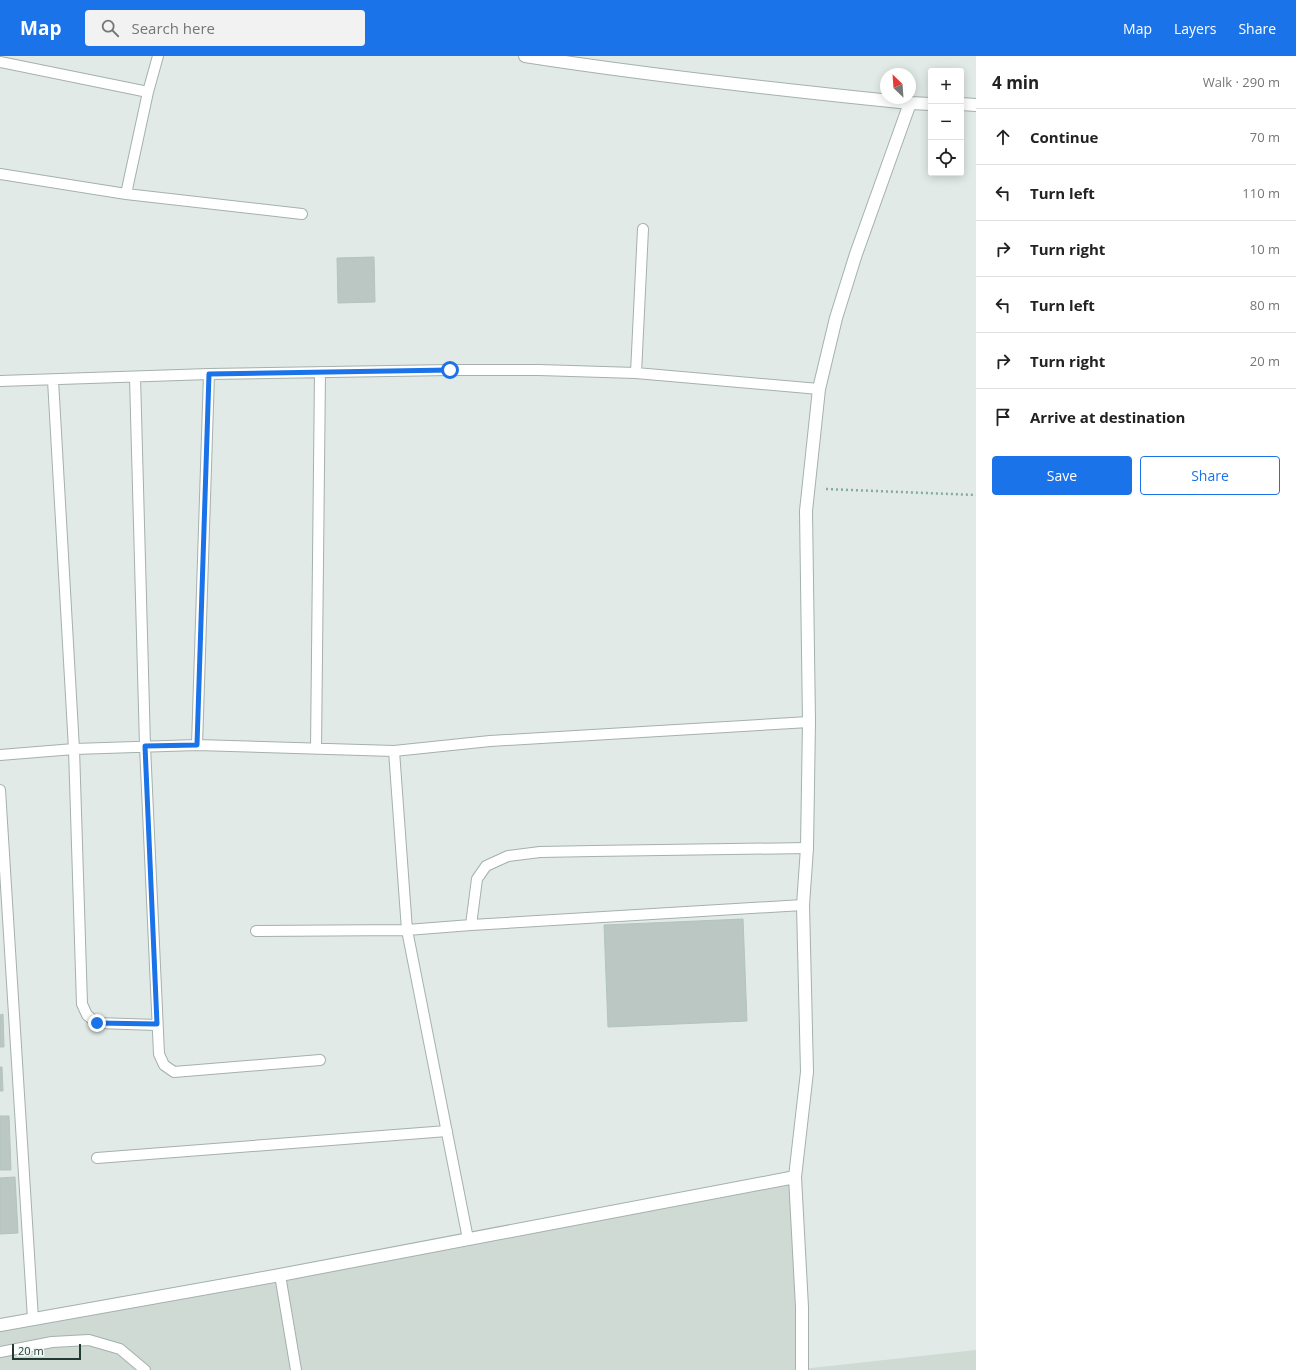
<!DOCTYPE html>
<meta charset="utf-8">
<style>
body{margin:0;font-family:"Open Sans",sans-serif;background:#f2f2f2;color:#222}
.controls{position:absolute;right:12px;top:12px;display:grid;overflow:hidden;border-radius:4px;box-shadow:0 2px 10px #0003}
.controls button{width:36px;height:36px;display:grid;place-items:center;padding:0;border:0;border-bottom:1px solid #e0e0e0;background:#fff;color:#222;font:20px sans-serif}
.compass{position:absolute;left:880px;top:12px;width:36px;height:36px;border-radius:50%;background:#fff;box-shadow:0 2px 10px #0003;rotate:335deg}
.scale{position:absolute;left:12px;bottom:10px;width:69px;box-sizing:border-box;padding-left:4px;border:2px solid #233933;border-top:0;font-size:11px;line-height:14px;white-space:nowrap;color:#233933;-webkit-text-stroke:3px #f1f7f4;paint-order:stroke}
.stop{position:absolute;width:12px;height:12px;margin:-9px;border:3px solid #1a73e8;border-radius:50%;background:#fff}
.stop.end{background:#1a73e8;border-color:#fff;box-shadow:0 1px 4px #0008}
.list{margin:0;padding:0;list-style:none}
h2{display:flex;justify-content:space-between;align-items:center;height:52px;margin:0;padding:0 16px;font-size:17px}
h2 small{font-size:13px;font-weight:400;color:#767676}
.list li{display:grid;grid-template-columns:26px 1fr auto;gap:12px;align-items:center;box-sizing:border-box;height:56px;padding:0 16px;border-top:1px solid #e0e0e0}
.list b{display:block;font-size:15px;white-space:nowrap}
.list em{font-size:13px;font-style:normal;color:#767676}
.actions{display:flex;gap:8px;padding:12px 16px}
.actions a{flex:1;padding:9px 0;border:1px solid #1a73e8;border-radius:4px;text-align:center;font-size:14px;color:#1a73e8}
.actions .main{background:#1a73e8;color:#fff}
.icon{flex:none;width:22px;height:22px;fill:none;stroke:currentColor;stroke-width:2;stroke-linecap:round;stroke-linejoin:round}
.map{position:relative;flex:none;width:976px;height:1314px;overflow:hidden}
header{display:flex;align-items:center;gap:24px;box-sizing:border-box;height:56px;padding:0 20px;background:#1a73e8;color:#fff}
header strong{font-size:19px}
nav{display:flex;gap:22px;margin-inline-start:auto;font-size:14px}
.search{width:280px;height:36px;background:#f2f2f2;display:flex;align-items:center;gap:10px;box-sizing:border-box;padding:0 14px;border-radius:4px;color:#767676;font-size:15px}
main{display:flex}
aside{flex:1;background:#fff}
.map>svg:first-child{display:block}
.built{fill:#cfdad5}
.building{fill:#bac7c2;stroke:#b4c3bd}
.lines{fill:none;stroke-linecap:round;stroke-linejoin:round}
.lane-casing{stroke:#a4b1ad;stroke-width:12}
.street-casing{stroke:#a4b1ad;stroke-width:14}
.path{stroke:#84ab9f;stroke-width:2.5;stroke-dasharray:2 3;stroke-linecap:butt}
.lane{stroke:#fff;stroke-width:10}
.street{stroke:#fff;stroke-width:12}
.route{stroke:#1a73e8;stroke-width:5}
</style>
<header>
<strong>Map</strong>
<div class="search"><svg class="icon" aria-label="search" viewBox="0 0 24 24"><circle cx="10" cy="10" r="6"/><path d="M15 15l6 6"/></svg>Search here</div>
<nav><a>Map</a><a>Layers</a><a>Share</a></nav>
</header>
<main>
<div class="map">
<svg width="976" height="1314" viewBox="0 0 976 1314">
<rect width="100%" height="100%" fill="#e1eae6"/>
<path class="built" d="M795,1121L802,1313L976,1294V1314H0V1262Z"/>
<path class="building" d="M374,201L375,246L338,247L337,202Z
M743,863L747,965L608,971L604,869Z
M3,958L4,991H0V959Z
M0,1011H2L3,1035H0Z
M0,1060H9L11,1114H0Z
M15,1121L18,1177L0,1178V1122Z"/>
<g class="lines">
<defs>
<path id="lane" d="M0,6L148,36
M0,118L126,138L302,158
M126,138L148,36L158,0
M636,317L643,173
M135,321L145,690L159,998L164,1009L174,1016L320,1004
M53,324L74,693L82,948L87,959L97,967L157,969
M0,325L209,318L450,314H539L636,317L819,333
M197,689L209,318
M316,693L320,316
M394,695L407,874L468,1183
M0,699L74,693L197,689L394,695L490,685L809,666
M0,734L33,1263
M471,869L477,823L486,810L508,800L540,796L593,795L807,792
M256,875L407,874L471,869L803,849
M97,1102L447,1075
M280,1219L296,1314
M0,1296L52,1286L89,1284L120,1293L145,1314"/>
<path id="street" d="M525,0C653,20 782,34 910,47L931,48
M961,48L976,49
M0,1269L280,1219L795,1121
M802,1314V1251L795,1121L807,1016L803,849L807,792L809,666L806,455L819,333L836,262L856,198L910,47"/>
</defs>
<use href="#lane" class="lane-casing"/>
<use href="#street" class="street-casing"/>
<path class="path" d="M826,433L976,439"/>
<use href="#lane" class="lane"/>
<use href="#street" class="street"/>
</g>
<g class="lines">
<path class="route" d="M97,967L157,968L145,690L197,689L209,318L450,314"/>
</g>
</svg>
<div class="controls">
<button>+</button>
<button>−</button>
<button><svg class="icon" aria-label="locate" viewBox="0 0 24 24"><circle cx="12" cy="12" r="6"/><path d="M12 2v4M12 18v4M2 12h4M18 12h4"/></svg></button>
</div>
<svg class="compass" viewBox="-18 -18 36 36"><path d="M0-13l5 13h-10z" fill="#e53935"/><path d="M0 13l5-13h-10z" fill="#767676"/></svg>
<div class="scale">20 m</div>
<div class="stop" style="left:450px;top:314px"></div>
<div class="stop end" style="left:97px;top:967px"></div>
</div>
<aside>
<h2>4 min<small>Walk · 290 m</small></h2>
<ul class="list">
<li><svg class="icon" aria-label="ahead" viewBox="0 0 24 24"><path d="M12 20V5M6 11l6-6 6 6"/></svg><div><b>Continue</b></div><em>70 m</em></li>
<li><svg class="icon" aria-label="left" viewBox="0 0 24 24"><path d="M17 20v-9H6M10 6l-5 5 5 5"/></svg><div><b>Turn left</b></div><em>110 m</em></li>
<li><svg class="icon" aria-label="right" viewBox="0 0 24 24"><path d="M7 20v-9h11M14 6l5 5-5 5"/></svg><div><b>Turn right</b></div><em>10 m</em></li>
<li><svg class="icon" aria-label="left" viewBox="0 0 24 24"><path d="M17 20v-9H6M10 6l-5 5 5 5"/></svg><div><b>Turn left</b></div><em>80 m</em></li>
<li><svg class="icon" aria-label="right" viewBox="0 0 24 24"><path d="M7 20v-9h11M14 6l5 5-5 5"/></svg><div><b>Turn right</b></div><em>20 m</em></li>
<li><svg class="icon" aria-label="arrive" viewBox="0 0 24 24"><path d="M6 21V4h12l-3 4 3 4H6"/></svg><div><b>Arrive at destination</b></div></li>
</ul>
<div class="actions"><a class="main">Save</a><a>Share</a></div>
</aside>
</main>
